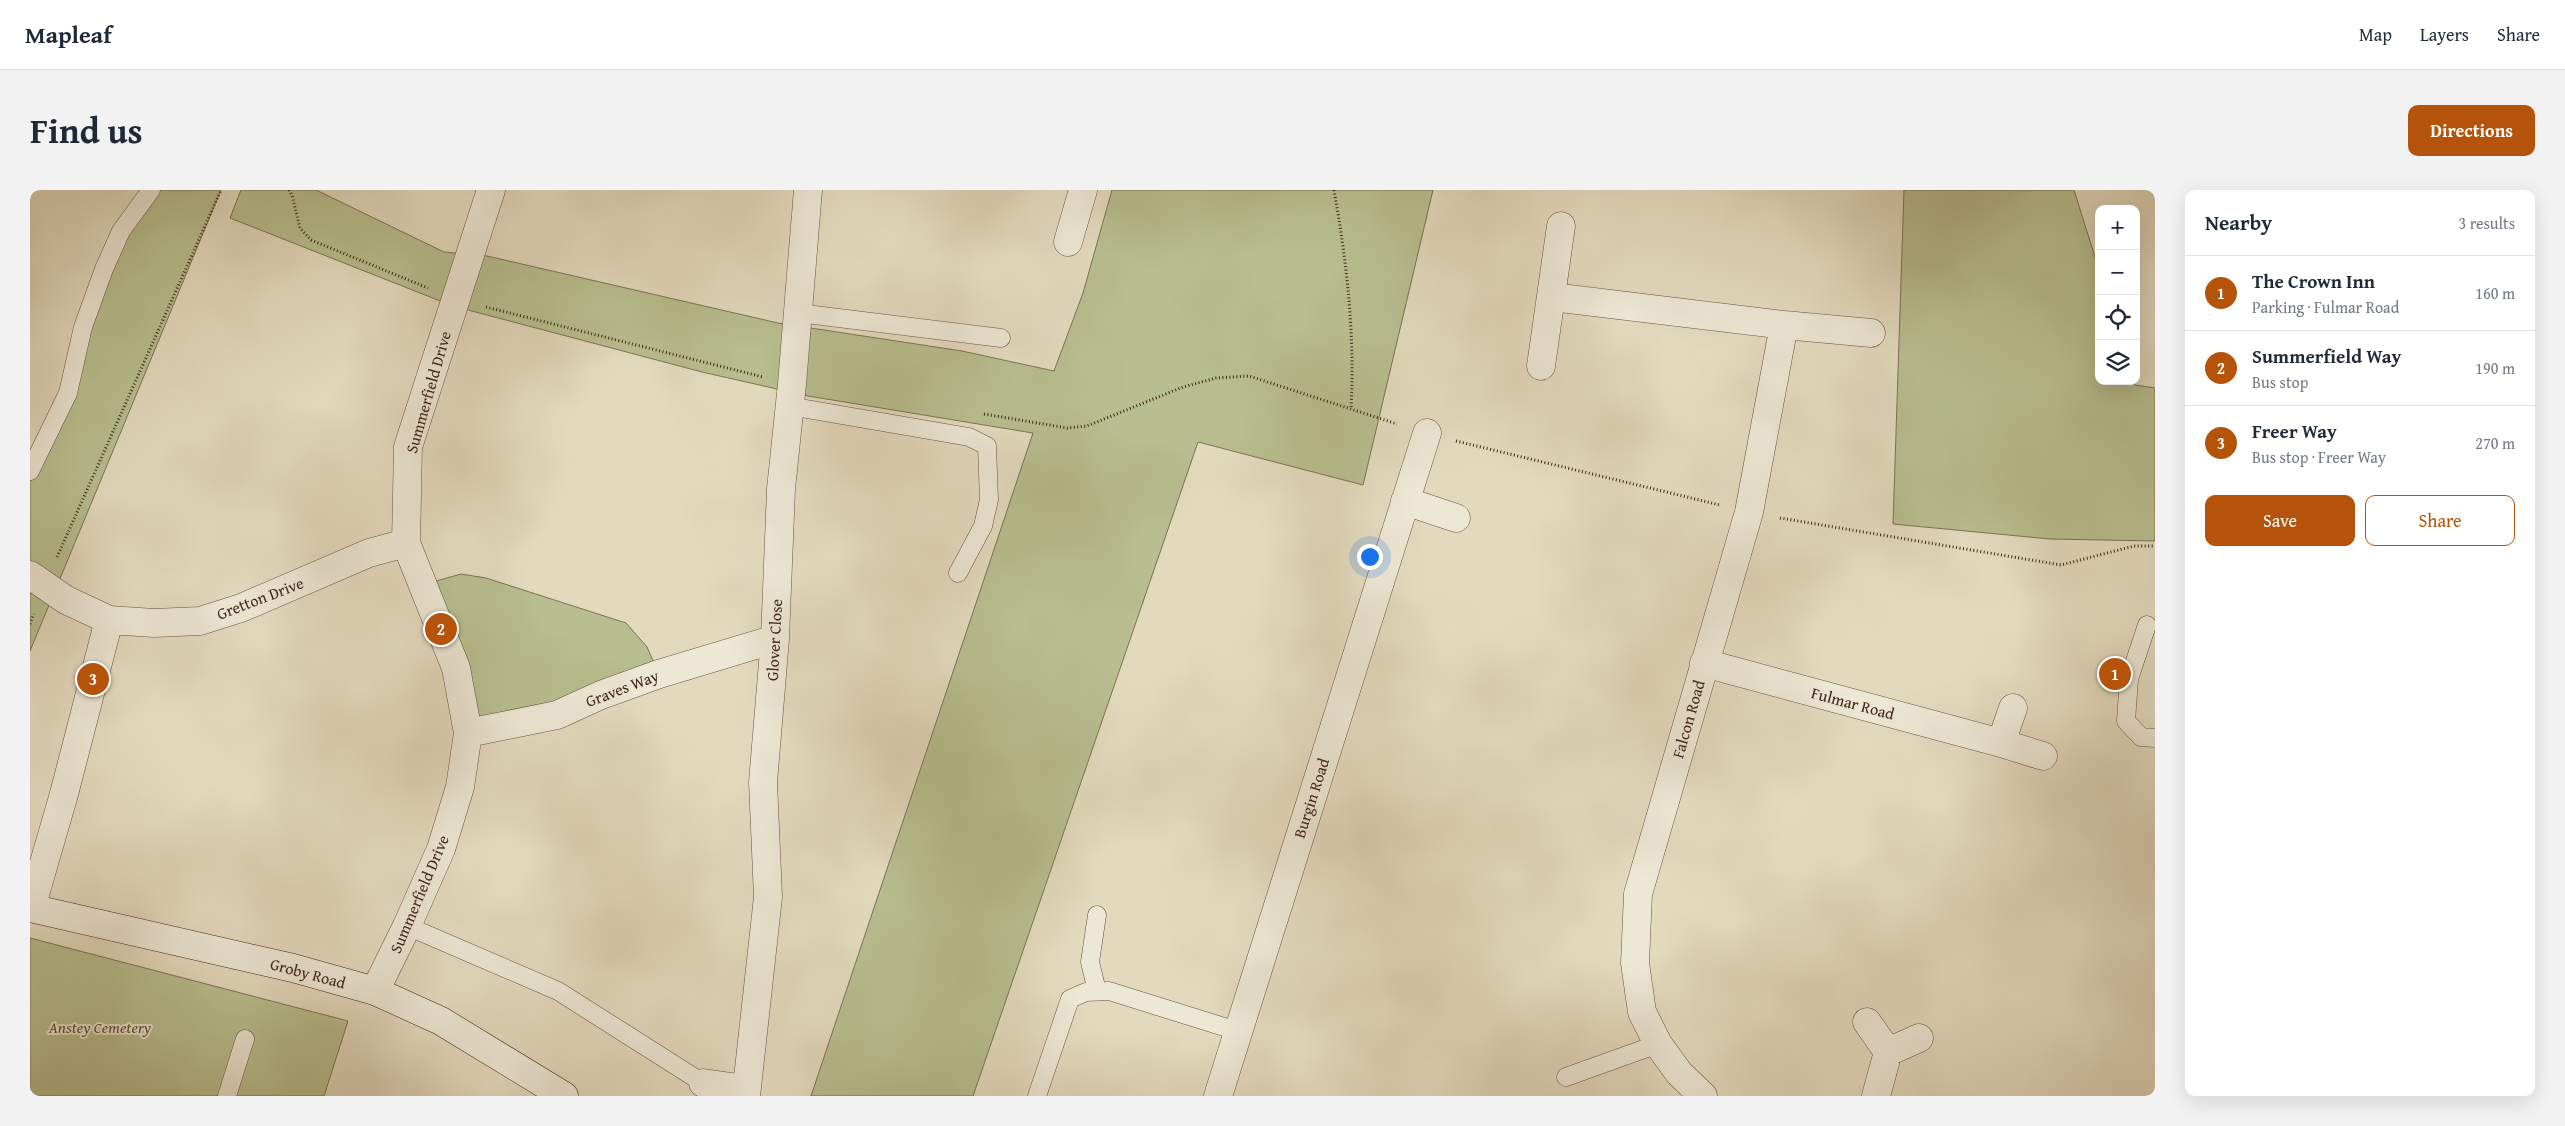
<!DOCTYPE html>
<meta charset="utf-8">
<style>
body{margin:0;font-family:"Gentium Book Plus",serif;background:#f2f2f3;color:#1f2937}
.controls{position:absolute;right:15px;top:15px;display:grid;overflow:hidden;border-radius:10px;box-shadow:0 5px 20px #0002}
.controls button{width:45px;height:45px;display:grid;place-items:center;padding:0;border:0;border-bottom:1px solid #e0e1e3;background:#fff;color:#1f2937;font:25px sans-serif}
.you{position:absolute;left:1339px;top:366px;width:18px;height:18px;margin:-12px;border:4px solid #fff;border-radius:50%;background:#1a73e8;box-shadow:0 0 0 8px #1a73e833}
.badge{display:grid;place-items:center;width:32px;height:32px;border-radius:50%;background:#b45309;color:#fff;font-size:16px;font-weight:700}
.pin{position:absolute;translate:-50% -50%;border:2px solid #fff;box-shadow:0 1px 5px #0006}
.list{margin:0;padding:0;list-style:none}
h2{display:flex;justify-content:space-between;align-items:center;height:65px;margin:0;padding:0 20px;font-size:21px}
h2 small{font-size:16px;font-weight:400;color:#747a83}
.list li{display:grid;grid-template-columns:32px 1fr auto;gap:15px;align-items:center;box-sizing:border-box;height:75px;padding:0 20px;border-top:1px solid #e0e1e3}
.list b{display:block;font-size:19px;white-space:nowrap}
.list p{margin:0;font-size:16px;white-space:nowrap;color:#747a83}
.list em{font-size:16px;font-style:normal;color:#747a83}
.actions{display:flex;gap:10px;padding:15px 20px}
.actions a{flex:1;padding:11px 0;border:1px solid #b45309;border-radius:10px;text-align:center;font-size:18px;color:#b45309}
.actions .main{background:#b45309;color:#fff}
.icon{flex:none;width:28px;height:28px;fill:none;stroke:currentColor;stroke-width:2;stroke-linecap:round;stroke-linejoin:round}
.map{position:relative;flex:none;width:2125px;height:906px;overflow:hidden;border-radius:10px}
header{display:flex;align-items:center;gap:30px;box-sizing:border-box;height:70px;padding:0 25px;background:#fff;border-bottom:1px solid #e0e1e3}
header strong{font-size:24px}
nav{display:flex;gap:28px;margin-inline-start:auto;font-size:18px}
.intro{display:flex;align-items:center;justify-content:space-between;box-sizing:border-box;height:120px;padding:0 30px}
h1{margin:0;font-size:35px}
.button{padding:12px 22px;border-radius:10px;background:#b45309;color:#fff;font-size:18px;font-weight:700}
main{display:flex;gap:30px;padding:0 30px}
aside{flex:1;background:#fff;border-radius:10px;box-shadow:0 5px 20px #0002}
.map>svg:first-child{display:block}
.green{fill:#b8be8f;stroke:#7c7252}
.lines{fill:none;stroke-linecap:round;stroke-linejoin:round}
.lane-casing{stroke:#695240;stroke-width:19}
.street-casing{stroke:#695240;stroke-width:29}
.secondary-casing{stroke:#402516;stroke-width:29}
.path{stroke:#402516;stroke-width:3;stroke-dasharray:1 2.5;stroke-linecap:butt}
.lane{stroke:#ede7d5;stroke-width:18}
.street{stroke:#ede7d5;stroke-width:28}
.secondary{stroke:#ede7d5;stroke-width:28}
.labels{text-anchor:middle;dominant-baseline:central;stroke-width:4;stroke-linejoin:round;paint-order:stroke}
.street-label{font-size:16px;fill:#402516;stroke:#ede7d5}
.park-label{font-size:16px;font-style:italic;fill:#5e4b34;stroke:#ede7d5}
</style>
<header>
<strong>Mapleaf</strong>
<nav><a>Map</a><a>Layers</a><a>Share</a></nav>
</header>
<div class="intro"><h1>Find us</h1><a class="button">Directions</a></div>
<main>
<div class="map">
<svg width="2125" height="906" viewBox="0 0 2125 906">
<rect width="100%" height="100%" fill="#e3dabe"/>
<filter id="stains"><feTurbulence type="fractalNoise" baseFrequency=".004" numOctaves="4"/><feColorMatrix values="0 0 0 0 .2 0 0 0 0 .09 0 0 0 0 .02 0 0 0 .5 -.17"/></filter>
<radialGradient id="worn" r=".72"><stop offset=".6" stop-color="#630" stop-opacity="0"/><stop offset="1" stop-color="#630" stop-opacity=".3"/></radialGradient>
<path class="green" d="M121,0H191L0,461V281L53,137Z
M211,0H286L414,62L457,66L748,133L932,161L1024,181L1053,103L1082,0H1403L1333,295L1168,252L943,906H781L1003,243L778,206L672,182L423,116L200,28Z
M1874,0H2044L2069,80V191H2103L2105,195L2125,198V351L2020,349L1863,334Z
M431,384L456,388L596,433L617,457L629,484L438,543L392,395Z
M0,748L318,831L294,906H0Z"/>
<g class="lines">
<defs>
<path id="lane" d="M768,123L971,148
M759,216L939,247L957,256L959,310L953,336L928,383
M0,281L38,203L53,137L74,79L91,41L121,0
M2117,435L2099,489L2096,531L2111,547L2125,548
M1067,725L1060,772L1067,801
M377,736L528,801L673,893
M1536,887L1628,854
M197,906L215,849
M1007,906L1040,809L1056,802L1079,801L1207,841"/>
<path id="street" d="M1038,52L1053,0
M1522,107L1754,135L1841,143
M1511,176L1531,36
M1375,311L1426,328
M0,385L36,410L79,430L124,433L170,431L211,418L339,363L376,353
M1674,473L1971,553L2013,566
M438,543L527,525L571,505L629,484L745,449
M1971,553L1983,518
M1,718L34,604L79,430
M345,801L377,736L411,659L430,597L438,543L426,478L376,353L378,257L461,0
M1837,832L1858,862L1889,848
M673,893L716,899
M716,906L738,707L733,592L745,449L751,299L762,194L778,0
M1188,906L1397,243
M1673,906L1649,883L1628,854L1612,822L1605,773L1608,704L1719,322L1754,135
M1846,906L1858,862"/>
<path id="secondary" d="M0,718L263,778L345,801L411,831L534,906"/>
</defs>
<use href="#lane" class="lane-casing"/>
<use href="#street" class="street-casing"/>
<use href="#secondary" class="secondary-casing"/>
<path class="path" d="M259,0L262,5L270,38L281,50L398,98
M1304,0C1317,73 1325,145 1321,219
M456,117L733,187
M954,224L1037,238L1057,236L1153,197L1186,188L1219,186L1367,234
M1426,251L1690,315
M1750,328L2031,375L2104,356H2125
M27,367L191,0
M0,434L4,424"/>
<use href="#lane" class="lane"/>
<use href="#street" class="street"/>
<use href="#secondary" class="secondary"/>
</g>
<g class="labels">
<g class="street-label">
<text transform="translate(398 202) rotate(-74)">Summerfield Drive</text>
<text transform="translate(230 408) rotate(-21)">Gretton Drive</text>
<text transform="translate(744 450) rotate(-87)">Glover Close</text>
<text transform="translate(592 498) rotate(-21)">Graves Way</text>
<text transform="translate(1823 513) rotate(15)">Fulmar Road</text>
<text transform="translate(1658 529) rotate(-74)">Falcon Road</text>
<text transform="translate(1281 608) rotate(-72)">Burgin Road</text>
<text transform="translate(389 704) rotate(-67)">Summerfield Drive</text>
<text transform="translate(278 783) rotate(15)">Groby Road</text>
</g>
<g class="park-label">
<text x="70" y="837">Anstey Cemetery</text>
</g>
</g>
<rect width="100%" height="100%" filter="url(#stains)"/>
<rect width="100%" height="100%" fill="url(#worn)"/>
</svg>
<div class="controls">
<button>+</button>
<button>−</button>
<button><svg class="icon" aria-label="locate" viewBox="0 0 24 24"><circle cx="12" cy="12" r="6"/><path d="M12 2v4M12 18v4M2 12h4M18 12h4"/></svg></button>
<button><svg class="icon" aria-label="layers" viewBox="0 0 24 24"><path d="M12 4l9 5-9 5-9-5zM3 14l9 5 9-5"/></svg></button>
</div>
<div class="you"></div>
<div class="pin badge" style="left:2085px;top:484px">1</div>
<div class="pin badge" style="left:411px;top:439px">2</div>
<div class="pin badge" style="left:63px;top:489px">3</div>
</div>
<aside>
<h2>Nearby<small>3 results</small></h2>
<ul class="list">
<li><span class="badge">1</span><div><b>The Crown Inn</b><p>Parking · Fulmar Road</p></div><em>160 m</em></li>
<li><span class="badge">2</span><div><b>Summerfield Way</b><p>Bus stop</p></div><em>190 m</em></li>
<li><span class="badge">3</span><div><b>Freer Way</b><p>Bus stop · Freer Way</p></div><em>270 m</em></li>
</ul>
<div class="actions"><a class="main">Save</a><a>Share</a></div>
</aside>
</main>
